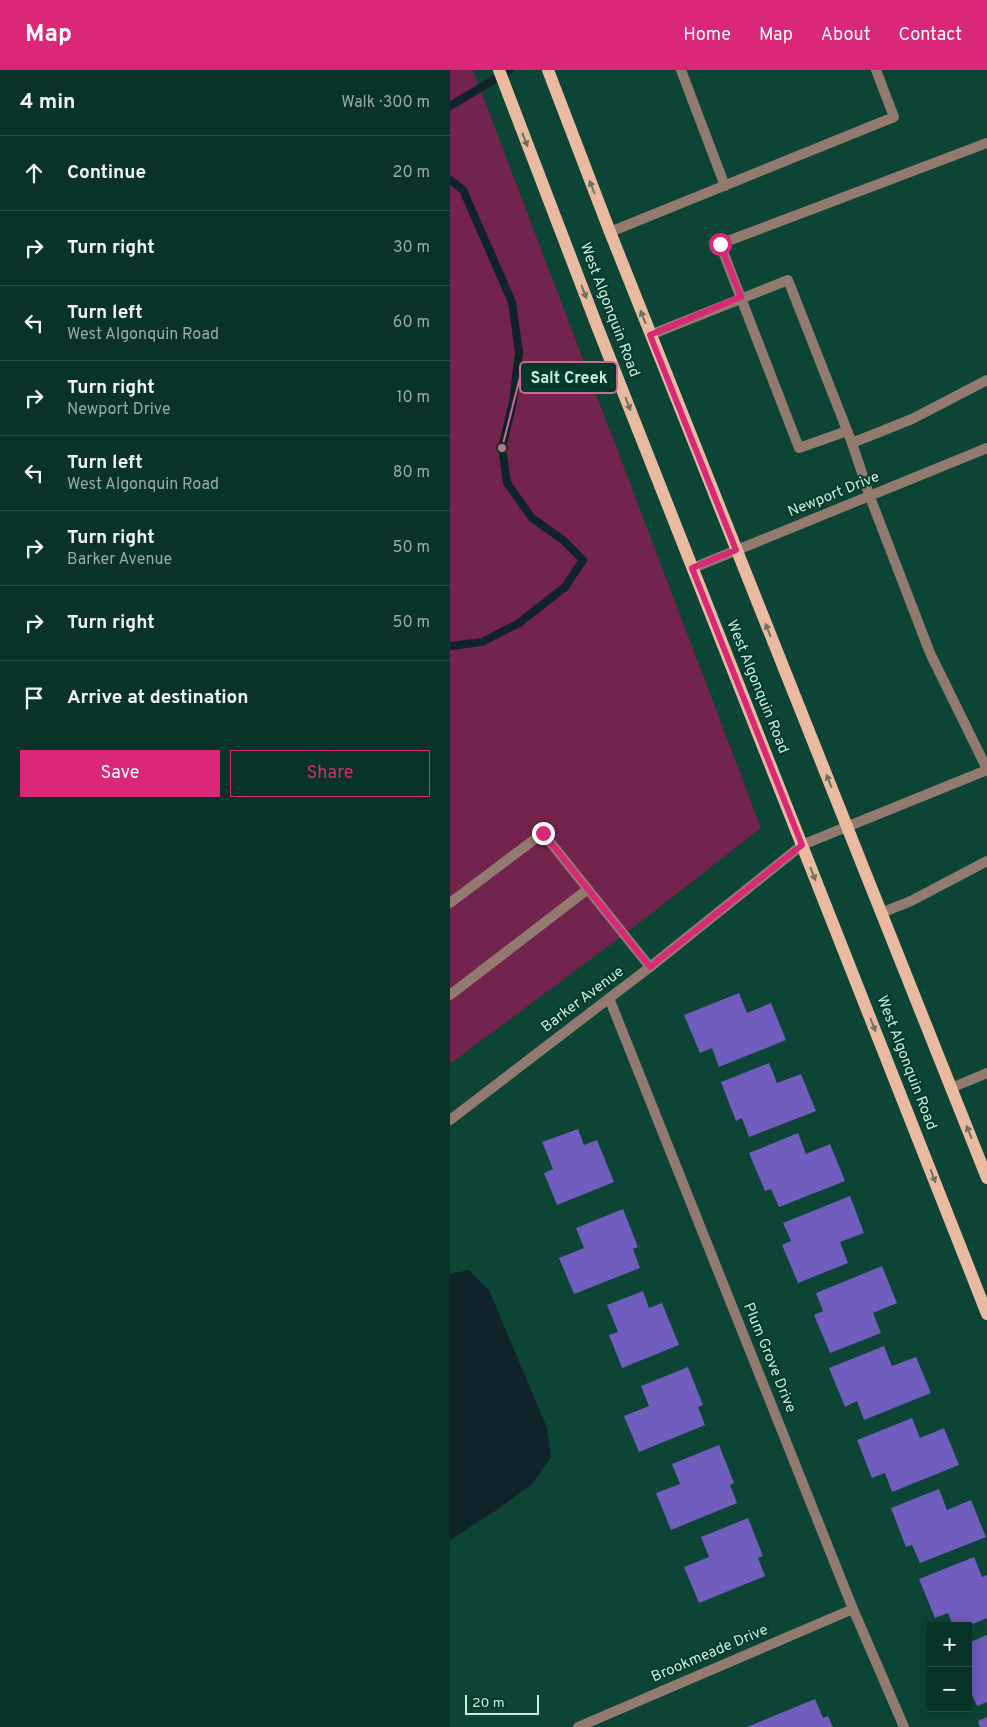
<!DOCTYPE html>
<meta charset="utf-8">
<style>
body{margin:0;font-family:Overpass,sans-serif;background:#173f34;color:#f1f3f6}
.controls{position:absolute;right:15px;bottom:15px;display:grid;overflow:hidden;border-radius:0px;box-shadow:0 2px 12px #0003}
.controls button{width:45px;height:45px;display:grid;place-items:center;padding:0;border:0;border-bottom:1px solid #294e45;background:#093328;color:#f1f3f6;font:25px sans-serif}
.scale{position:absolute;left:15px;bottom:12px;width:74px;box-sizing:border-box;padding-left:5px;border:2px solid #cbecdf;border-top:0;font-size:14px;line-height:18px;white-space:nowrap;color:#cbecdf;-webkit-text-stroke:4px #003a2b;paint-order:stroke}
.stop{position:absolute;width:15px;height:15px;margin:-11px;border:4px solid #db2777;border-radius:50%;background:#fff}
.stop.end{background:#db2777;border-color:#fff;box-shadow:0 1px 5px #0008}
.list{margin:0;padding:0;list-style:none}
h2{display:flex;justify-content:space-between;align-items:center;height:65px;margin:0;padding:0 20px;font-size:21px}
h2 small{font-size:16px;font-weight:400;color:#99aaa8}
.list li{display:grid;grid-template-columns:32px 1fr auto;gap:15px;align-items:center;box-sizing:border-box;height:75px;padding:0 20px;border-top:1px solid #294e45}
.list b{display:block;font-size:19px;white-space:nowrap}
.list p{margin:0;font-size:16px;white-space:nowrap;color:#99aaa8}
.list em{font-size:16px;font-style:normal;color:#99aaa8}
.actions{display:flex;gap:10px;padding:15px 20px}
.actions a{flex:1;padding:11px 0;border:1px solid #db2777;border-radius:0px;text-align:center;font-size:18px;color:#db2777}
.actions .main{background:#db2777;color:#fff}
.icon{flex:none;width:28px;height:28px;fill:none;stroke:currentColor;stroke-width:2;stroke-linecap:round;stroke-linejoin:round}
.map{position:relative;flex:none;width:537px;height:1657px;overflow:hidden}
header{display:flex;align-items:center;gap:30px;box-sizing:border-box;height:70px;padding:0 25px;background:#db2777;color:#fff}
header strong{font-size:24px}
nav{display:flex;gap:28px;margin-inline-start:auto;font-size:18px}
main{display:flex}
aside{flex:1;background:#093328}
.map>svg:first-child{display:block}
.green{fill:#72234e}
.water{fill:#10232b}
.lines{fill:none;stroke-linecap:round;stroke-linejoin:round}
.stream{stroke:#10232b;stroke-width:8}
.building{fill:#705dbd}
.lane{stroke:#927b6e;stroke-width:10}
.street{stroke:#927b6e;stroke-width:10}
.primary{stroke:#eabaa0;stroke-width:12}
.oneway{fill:#697460}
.route{stroke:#db2777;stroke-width:6}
.labels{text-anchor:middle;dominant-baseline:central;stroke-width:4;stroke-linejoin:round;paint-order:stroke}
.street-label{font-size:15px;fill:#cbecdf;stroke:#003a2b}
.leader{fill:none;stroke:#c66d90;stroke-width:2}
.callout-dot{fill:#c66d90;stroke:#003a2b;stroke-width:2}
.callout{fill:#003a2b;stroke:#c66d90;stroke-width:2}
.callout-label{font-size:16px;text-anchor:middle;font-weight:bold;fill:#cbecdf}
</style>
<header>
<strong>Map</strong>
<nav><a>Home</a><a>Map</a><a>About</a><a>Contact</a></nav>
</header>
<main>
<aside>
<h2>4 min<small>Walk · 300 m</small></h2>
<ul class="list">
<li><svg class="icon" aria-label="ahead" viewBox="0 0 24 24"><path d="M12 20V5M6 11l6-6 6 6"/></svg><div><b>Continue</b></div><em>20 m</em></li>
<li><svg class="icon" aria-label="right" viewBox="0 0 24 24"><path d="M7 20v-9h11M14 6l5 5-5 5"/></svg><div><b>Turn right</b></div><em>30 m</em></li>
<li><svg class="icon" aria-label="left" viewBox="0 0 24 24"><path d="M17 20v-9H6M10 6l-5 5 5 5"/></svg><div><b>Turn left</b><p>West Algonquin Road</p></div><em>60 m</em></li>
<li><svg class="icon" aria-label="right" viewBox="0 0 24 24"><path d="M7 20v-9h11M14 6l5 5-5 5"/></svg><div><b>Turn right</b><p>Newport Drive</p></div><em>10 m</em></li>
<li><svg class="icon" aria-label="left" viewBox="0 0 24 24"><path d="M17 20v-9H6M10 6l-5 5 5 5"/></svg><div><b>Turn left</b><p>West Algonquin Road</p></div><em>80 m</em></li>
<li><svg class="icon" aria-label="right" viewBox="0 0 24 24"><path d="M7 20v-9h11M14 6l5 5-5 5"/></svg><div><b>Turn right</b><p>Barker Avenue</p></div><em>50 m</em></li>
<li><svg class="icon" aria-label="right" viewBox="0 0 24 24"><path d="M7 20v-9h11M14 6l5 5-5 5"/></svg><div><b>Turn right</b></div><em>50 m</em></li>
<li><svg class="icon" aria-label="arrive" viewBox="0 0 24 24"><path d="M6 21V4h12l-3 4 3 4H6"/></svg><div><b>Arrive at destination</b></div></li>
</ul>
<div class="actions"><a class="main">Save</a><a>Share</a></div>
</aside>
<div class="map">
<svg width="537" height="1657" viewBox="0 0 537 1657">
<rect width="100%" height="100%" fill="#0c4435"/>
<path class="green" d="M0,0H23L311,758L188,854L0,994Z"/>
<path class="water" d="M19,1200L39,1220L97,1358L101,1387L82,1414L45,1441L0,1470V1204Z"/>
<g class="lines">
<path class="stream" d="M0,36L60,0
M0,110L13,120L62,232L69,282L63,332L52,378L57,413L82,448L113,470L133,490L115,517L69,553L32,572L0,576"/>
</g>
<path class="building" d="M289,923L297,943L321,933L336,970L269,997L262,978L250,983L234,945Z
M319,993L327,1013L351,1004L366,1041L299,1067L292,1048L286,1051L271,1012Z
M128,1059L134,1075L147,1070L164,1112L107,1135L94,1103L103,1099L92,1072Z
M348,1063L356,1084L380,1074L395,1111L329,1137L321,1119L315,1121L299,1083Z
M400,1126L414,1163L390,1172L398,1193L348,1213L332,1175L341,1171L333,1153Z
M173,1139L188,1177L183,1179L190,1198L124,1224L109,1188L134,1178L126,1158Z
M432,1196L447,1233L423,1243L431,1263L380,1283L364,1245L373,1241L366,1223Z
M193,1221L199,1238L212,1233L229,1275L172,1298L159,1265L168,1262L157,1235Z
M434,1276L442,1296L466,1287L481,1323L414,1350L407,1331L395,1337L379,1298Z
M238,1297L253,1335L248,1337L255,1355L189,1382L174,1346L199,1336L191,1316Z
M462,1348L470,1368L494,1358L509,1395L442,1422L435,1403L422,1408L407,1370Z
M269,1375L284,1413L280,1415L287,1433L221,1460L206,1423L230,1414L222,1394Z
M489,1419L497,1440L521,1430L536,1467L470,1493L462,1475L456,1477L441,1438Z
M298,1448L313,1486L308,1488L315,1506L249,1533L234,1497L259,1487L251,1467Z
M524,1487L532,1507L537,1505V1548L518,1556H503L498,1543L485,1548L469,1509Z
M537,1565V1632L527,1636L518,1616V1573Z
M365,1629L373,1648L378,1646L383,1657H297Z
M537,1647V1657H530L528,1651Z"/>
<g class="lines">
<path class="lane" d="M231,0L275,116
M160,162L444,47L426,0
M200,265L338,210L402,373L420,427L480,583L537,699
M397,361L349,378L270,174L537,73
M402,373L462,349L537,310
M352,775L537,700
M0,833L93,763L200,897
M431,843L461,831L537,791
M0,925L138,819
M501,1018L537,1003"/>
<path class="street" d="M243,498L537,378
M159,928L403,1539L454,1657
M0,1050L200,897L352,775
M128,1657L403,1539"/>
<path class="primary" d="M49,0L147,256L537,1244
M98,0L160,162L537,1108"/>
</g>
<defs><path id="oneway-solid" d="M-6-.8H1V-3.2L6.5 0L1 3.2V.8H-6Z" transform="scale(1.25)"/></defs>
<g class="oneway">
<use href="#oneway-solid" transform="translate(75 70) rotate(69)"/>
<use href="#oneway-solid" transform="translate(142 117) rotate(-111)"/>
<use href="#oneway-solid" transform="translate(134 222) rotate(69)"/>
<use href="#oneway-solid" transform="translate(193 247) rotate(-112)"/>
<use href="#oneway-solid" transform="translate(178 334) rotate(69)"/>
<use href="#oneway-solid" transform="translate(318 560) rotate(-112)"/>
<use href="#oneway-solid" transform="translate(379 711) rotate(-112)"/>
<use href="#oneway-solid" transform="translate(363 804) rotate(69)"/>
<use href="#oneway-solid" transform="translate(423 955) rotate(69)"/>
<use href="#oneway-solid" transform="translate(519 1062) rotate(-112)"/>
<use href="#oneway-solid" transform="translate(483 1106) rotate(69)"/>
</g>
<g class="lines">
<path class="route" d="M93,763L200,897L352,775L242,498L286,480L200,265L291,227L270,174"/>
</g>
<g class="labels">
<g class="street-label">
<text transform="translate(159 240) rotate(69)">West Algonquin Road</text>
<text transform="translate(384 425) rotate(-22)">Newport Drive</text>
<text transform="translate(307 617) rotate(68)">West Algonquin Road</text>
<text transform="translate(133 930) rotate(-37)">Barker Avenue</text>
<text transform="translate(456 993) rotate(69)">West Algonquin Road</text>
<text transform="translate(319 1288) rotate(68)">Plum Grove Drive</text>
<text transform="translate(260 1584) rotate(-23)">Brookmeade Drive</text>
</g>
</g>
<path class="leader" d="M52 378L70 307"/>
<circle class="callout-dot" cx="52" cy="378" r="5"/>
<rect class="callout" x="70" y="292" width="97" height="31" rx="5"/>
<g class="callout-label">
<text x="119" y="313">Salt Creek</text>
</g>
</svg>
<div class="controls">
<button>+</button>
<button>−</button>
</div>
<div class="scale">20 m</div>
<div class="stop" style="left:270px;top:174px"></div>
<div class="stop end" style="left:93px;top:763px"></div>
</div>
</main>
